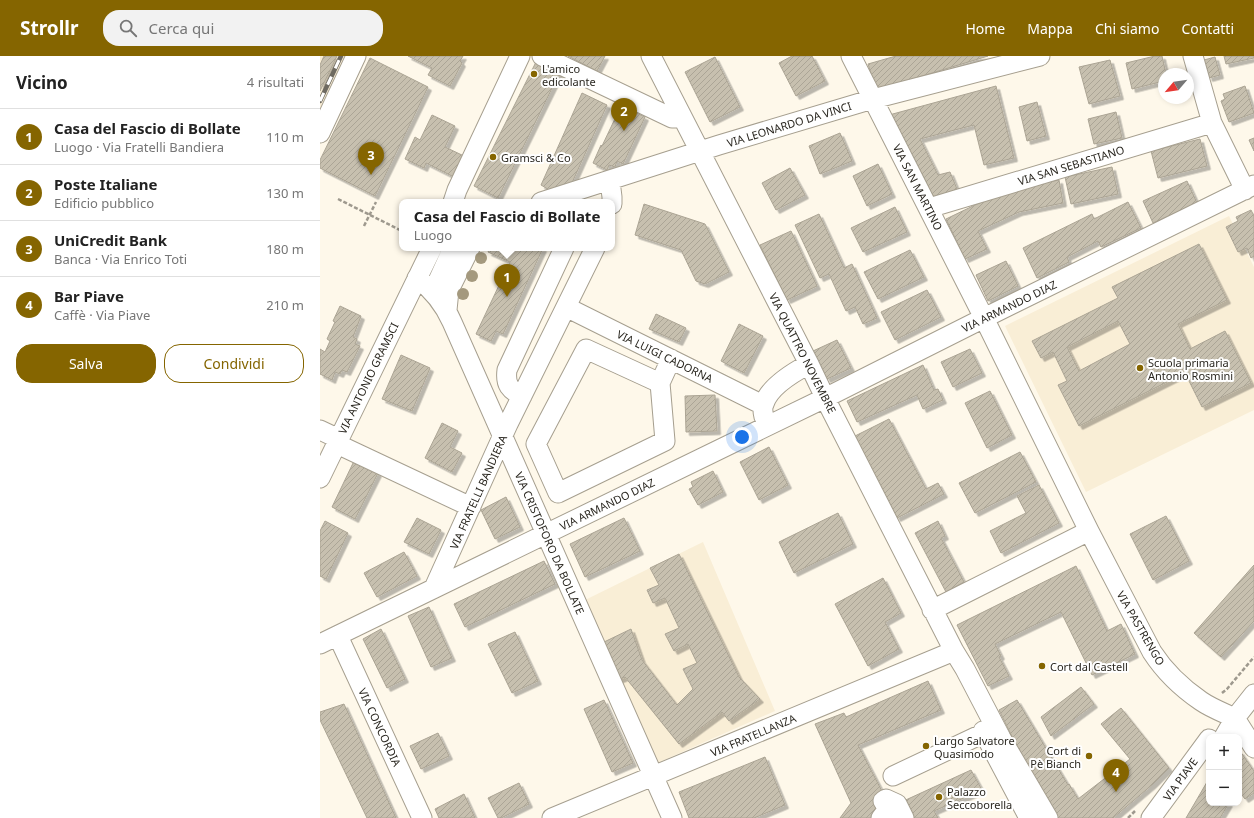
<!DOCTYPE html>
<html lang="it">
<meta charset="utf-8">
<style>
body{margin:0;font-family:"Noto Sans",sans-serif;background:#f2f2f2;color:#222}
.controls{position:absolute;right:12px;bottom:12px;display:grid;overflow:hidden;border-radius:8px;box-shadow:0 2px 6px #0003}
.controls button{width:36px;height:36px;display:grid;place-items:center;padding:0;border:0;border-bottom:1px solid #e0e0e0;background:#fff;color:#222;font:20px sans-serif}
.compass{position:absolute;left:838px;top:12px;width:36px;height:36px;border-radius:50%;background:#fff;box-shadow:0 2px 6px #0003;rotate:241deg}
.you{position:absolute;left:422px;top:381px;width:14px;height:14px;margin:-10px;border:3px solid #fff;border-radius:50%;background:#1a73e8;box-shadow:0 0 0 6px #1a73e833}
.badge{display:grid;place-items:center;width:26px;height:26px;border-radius:50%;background:#856500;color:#fff;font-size:13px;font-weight:700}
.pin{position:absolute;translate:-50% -33px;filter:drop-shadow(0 1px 2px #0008)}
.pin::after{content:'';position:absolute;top:21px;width:14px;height:12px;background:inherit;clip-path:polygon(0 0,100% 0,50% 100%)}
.popup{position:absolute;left:79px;top:143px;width:216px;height:52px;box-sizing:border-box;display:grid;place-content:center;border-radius:8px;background:#fff;filter:drop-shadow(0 1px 3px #0005);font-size:13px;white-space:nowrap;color:#767676}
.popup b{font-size:15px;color:#222}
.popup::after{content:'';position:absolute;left:50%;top:100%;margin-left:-8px;border:8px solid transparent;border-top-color:#fff}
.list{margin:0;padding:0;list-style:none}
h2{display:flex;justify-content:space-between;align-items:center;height:52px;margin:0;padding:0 16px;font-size:17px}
h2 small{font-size:13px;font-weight:400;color:#767676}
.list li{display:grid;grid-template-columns:26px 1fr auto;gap:12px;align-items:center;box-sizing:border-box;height:56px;padding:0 16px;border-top:1px solid #e0e0e0}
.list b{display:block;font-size:15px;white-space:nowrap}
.list p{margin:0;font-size:13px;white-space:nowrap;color:#767676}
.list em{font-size:13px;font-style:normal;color:#767676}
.actions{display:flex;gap:8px;padding:12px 16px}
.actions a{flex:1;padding:9px 0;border:1px solid #856500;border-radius:16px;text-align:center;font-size:14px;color:#856500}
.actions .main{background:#856500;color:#fff}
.icon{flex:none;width:22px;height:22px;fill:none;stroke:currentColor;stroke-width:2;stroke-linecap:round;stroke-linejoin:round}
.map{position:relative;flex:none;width:934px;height:762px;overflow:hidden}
header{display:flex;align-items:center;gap:24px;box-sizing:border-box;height:56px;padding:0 20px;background:#856500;color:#fff}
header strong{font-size:19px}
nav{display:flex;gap:22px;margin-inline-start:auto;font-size:14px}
.search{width:280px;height:36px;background:#f2f2f2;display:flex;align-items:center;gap:10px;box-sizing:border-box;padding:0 14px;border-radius:16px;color:#767676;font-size:15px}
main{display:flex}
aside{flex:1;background:#fff}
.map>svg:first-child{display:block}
.built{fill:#f9eed6}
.building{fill:url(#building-hatch);stroke:#aba494;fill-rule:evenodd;filter:url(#shadow)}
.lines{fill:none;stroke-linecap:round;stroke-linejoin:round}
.minor-casing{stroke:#a69f8f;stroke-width:21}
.path{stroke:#9e998e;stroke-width:2.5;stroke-dasharray:4 2;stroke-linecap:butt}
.minor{stroke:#fff;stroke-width:19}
.rail-casing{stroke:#6e6a61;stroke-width:4.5}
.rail{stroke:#fff;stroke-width:3;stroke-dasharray:9;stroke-linecap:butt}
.tree{fill:#a4997e}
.poi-dot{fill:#856500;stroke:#fff;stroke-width:1.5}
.labels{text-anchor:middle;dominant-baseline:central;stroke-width:4;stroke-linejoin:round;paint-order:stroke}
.poi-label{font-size:11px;fill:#2a2720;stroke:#fff;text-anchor:start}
.street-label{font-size:11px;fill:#2a2720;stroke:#fff}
</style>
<header>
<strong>Strollr</strong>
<div class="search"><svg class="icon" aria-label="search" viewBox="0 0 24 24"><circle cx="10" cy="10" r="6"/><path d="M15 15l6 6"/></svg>Cerca qui</div>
<nav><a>Home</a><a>Mappa</a><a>Chi siamo</a><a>Contatti</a></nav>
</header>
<main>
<aside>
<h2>Vicino<small>4 risultati</small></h2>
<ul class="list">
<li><span class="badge">1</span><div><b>Casa del Fascio di Bollate</b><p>Luogo · Via Fratelli Bandiera</p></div><em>110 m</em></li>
<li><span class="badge">2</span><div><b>Poste Italiane</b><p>Edificio pubblico</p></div><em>130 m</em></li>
<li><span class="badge">3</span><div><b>UniCredit Bank</b><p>Banca · Via Enrico Toti</p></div><em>180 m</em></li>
<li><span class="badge">4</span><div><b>Bar Piave</b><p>Caffè · Via Piave</p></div><em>210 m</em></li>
</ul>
<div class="actions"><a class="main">Salva</a><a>Condividi</a></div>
</aside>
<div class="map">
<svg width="934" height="762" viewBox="0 0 934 762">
<defs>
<pattern id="building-hatch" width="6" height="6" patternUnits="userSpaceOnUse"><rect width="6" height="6" fill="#c7c0af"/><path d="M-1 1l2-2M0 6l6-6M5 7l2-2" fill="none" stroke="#aba596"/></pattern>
<filter id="shadow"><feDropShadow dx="3.5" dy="3.5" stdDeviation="0" flood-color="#0004"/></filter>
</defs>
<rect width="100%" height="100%" fill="#fef8ea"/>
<path class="built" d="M0,0H32L0,67Z
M909,160L934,211V354L766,436L685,270Z
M383,486L455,655L335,708L263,545Z"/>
<path class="building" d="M4,0H17L0,35V9Z
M88,0H143L140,5L142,7L130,30L108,19L112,12Z
M248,0H285L277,15Z
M472,0H492L505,25L476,40L459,7Z
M576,0H668L556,34L548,8Z
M835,0H842L846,18H844V25L812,33L806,7Z
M904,0H934V2L906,8Z
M395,1L420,51L390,66L365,16Z
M895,1L900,19L889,22L884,4Z
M50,2L108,31L55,140L0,112V104Z
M217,4L240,16L178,142L154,130Z
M790,4L800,40L769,48L759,11Z
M676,30L694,102L664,109L654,69L600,83L618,119L630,116L639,138L613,147L569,59Z
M925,30L934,57L909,66L901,45L905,43L903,38Z
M262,37L287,49L251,129L231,135L221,129Z
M717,46L726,80L707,85L699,51Z
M301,50L325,61L303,108L297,105L295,111L289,109L287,114L273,107L281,89L282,90Z
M796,56L802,82L774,88L768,63Z
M112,59L135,70L125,91L144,100L134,121L106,107L104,112L85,103L95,81L100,84Z
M520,77L532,105L500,118L489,90Z
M934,82V95L929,84Z
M880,83L887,110L838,122L831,95Z
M558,108L572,138L547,150L533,120Z
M792,111L798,138L751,148L745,121Z
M470,112L485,139L456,154L442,127Z
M739,124L743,147L699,156L658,175L667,193L645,203L626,163L684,135Z
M867,125L877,147L833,167L823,145Z
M808,146L821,172L781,191L778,185L747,201L749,206L717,222L703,192L772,158L774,163Z
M324,148L385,168L409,216L385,228L376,225L361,194L315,179Z
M575,151L587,176L543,196L531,172Z
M931,154L934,160V200L931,202L927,192L918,196L906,171L918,165L916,161Z
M499,158L524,212L532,208L557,262L543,268L535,251L526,255L509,218L500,222L475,169Z
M471,175L497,230L467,244L440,189Z
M879,188L907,244L858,268L870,293L905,275L931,327L882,351L865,317L759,370L738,329L747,325L733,296L721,302L712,285L798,242L792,231ZM798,265L810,288L759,315L747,291Z
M170,192H223L183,278L176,275L171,285L156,278L190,206L168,196Z
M590,194L604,221L558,243L544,216Z
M686,205L698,230L668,245L656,219Z
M607,234L621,261L575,284L561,256Z
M20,250L41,260L33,281L37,283L35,288L40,290L27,316L22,314L20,318L15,316L12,324L0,318V293L5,296L10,285L7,283L15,266L13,265Z
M336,258L366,272L359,286L329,273Z
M419,268L443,280L424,317L401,305Z
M517,284L531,312L507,323L493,295Z
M650,293L662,317L633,331L621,306Z
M81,299L110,312L92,355L62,343Z
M603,309L614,334L618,333L623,344L603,353L597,339L537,366L527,345Z
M670,335L692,379L667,392L645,347Z
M395,339L397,375L366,376L365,340Z
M569,363L606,433L618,427L624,438L577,462L535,380Z
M122,367L138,375L130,391L142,397L132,416L105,402Z
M449,391L468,429L439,444L420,406Z
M700,396L716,426L655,457L639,427Z
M34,405L58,417L35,463L12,451Z
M393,415L403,436L378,449L369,433L373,431L371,426Z
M719,429L739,467L681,497L670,475L706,457L697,440Z
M186,441L200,471L175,483L161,454Z
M518,457L533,488L474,517L459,486Z
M846,460L869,505L833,524L810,478Z
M97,462L121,474L109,498L84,486Z
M304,462L320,495L265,521L250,488Z
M5,465L28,477L6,523L0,520V475Z
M618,465L625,480L621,482L644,526L626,536L595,477Z
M84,496L97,520L57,541L44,517Z
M359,498L419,621L440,643L409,665L402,656L359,688L305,621L298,624L282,587L311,573L322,604L357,649L373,633L363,613L377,607L368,588L354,595L345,578L359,572L345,542L333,547L327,534L339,529L330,512Z
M224,505L235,528L145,571L134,548Z
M934,509V565L901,601L874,577Z
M756,510L787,575L801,568L815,598L772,619L741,556L675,588L681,600L679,601L689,620L668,630L637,569Z
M563,522L581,557L565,566L579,593L548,610L515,548Z
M109,551L132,602L111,611L88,560Z
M61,573L85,623L67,632L43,583Z
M195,576L218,625L192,637L168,588Z
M608,625L621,654L538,689L566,743L561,762H520L531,747L495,668L524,657L526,661Z
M761,631L774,648L731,680L721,661Z
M284,644L313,707L292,716L264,653Z
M697,644L748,729L749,728L758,743L810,703L781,668L801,652L849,712L833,728L793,762H737L706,709L679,654Z
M24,648L76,762H47L0,664V656Z
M118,677L129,700L101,713L90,690Z
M920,695L934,715V737L925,743L919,735V696Z
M445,701L465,749L434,762H369L359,736Z
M651,714L662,734L614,755L618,762H584L577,748Z
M887,726L889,728V747H909L900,762H866Z
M199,727L209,748L181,762H178L168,742Z
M144,738L155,762H119L115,753Z"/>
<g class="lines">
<defs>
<path id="minor" d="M222,0L352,62H357L361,60
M331,0L489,308L509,350L634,595L645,613L681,682L728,762
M531,0L664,262L769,475L832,596C845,616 862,632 881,645C891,652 904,657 915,662
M873,0L892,67L925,134
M0,77L36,0
M290,125L292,141V148
M133,146L137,134L200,0
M221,146L399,89L553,43L720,0
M609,152L892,67
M97,222C113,234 124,248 132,266L352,762
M120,245L117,235V227L133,192
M246,251L443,349
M127,254L129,234L150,192
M340,327L266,293L216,388L238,437L345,385L340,327L351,303
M202,340C190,334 185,329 187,314L244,192
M444,361C443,357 442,352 444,348C449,331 474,316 489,308
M0,374L19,383
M17,388L151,451
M0,422L112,192
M114,532L188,368L275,192
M612,554L769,475
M18,580L102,762
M0,588L505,342L664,262L934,129
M915,662L934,692
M663,675L709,762
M904,681L915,662L934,638
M573,720L664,677
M232,762L634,595
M561,762L568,753L563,745L566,743L577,748L584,762
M831,762L889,683"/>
</defs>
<use href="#minor" class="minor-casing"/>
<path class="path" d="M18,143L82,175
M44,170L56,146
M902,637L907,633L934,601
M808,762L815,755"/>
<use href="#minor" class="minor"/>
<defs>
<path id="rail" d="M0,45L21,0"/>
</defs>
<use href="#rail" class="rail-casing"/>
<use href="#rail" class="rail"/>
</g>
<g class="tree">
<circle cx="161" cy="202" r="6"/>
<circle cx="152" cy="220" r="6"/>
<circle cx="143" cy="238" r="6"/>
</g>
<g class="poi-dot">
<circle cx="214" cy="18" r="4"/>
<circle cx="173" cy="101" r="4"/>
<circle cx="820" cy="312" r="4"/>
<circle cx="722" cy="610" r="4"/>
<circle cx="606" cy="690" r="4"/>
<circle cx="769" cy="700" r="4"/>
<circle cx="619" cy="741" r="4"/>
</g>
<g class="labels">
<g class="poi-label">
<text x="222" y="12">L'amico<tspan x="222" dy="13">edicolante</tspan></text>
<text x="181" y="101">Gramsci &amp; Co</text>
<text x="828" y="306">Scuola primaria<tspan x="828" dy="13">Antonio Rosmini</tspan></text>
<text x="730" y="610">Cort dal Castell</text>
<text x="614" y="684">Largo Salvatore<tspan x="614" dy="13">Quasimodo</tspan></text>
<text x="761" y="694" text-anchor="end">Cort di<tspan x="761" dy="13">Pè Bianch</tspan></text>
<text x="627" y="735">Palazzo<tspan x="627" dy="13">Seccoborella</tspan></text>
</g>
<g class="street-label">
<text transform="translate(469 68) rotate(-17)">VIA LEONARDO DA VINCI</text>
<text transform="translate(751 109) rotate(-17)">VIA SAN SEBASTIANO</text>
<text transform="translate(598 131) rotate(63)">VIA SAN MARTINO</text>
<text transform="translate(689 250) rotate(-26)">VIA ARMANDO DIAZ</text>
<text transform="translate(483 297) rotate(63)">VIA QUATTRO NOVEMBRE</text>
<text transform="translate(345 300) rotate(26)">VIA LUIGI CADORNA</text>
<text transform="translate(48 322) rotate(-64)">VIA ANTONIO GRAMSCI</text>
<text transform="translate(158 436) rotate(-66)">VIA FRATELLI BANDIERA</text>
<text transform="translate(287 448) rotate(-26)">VIA ARMANDO DIAZ</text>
<text transform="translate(230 487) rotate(66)">VIA CRISTOFORO DA BOLLATE</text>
<text transform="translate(821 572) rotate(60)">VIA PASTRENGO</text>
<text transform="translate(60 671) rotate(65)">VIA CONCORDIA</text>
<text transform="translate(433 679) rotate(-23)">VIA FRATELLANZA</text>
<text transform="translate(860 723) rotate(-54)">VIA PIAVE</text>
</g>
</g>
</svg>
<div class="controls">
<button>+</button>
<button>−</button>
</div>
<svg class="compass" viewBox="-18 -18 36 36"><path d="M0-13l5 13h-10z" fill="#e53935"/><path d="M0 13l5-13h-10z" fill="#767676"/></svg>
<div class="you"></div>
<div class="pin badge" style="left:187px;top:241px">1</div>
<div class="popup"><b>Casa del Fascio di Bollate</b>Luogo</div>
<div class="pin badge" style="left:304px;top:75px">2</div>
<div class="pin badge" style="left:51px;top:119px">3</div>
<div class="pin badge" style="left:796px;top:736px">4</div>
</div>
</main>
